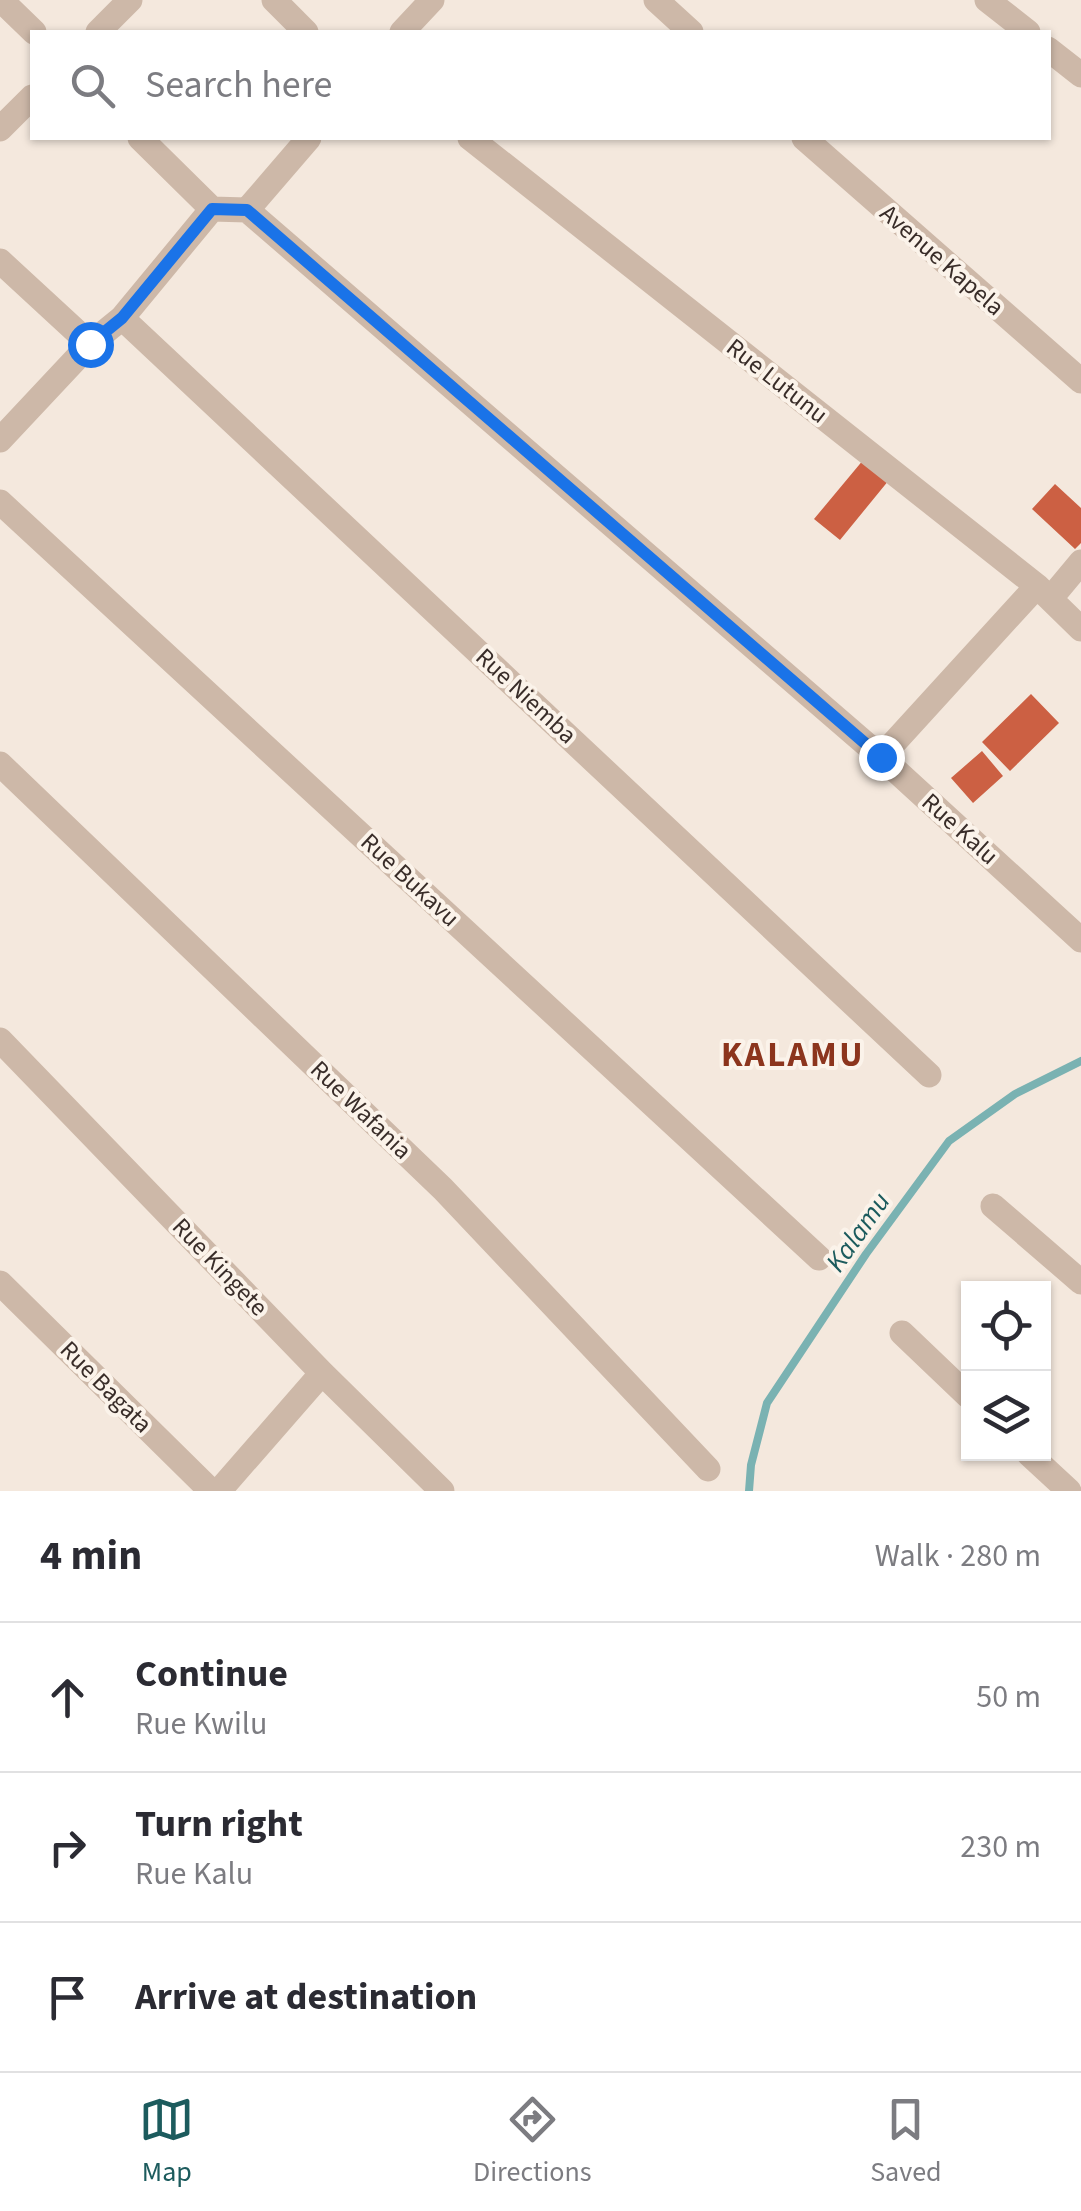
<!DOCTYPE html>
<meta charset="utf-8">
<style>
body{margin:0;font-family:"Source Sans 3",sans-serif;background:#f2f2f3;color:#2b2b33}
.controls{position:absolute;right:30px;bottom:30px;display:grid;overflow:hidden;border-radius:0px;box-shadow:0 2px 8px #0004}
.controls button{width:90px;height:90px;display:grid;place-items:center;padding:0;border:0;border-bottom:2px solid #e1e1e2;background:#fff;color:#2b2b33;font:50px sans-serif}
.stop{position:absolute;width:30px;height:30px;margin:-22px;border:8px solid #1a73e8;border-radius:50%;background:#fff}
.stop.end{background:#1a73e8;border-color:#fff;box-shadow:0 2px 10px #0008}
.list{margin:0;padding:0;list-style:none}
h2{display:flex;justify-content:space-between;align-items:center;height:130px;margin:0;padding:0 40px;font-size:42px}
h2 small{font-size:32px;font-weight:400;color:#7c7c81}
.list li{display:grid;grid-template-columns:65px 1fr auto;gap:30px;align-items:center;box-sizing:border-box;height:150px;padding:0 40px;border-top:2px solid #e1e1e2}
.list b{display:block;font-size:38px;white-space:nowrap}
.list p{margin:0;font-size:32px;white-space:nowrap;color:#7c7c81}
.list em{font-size:32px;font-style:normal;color:#7c7c81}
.icon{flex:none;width:55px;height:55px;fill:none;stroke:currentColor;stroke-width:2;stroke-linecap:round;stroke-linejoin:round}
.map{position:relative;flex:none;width:1081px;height:1491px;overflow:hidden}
.search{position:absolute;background:#fff;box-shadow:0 2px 8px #0004;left:30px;right:30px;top:30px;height:110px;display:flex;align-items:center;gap:25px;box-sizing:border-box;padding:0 35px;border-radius:0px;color:#7c7c81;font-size:38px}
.sheet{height:580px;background:#fff}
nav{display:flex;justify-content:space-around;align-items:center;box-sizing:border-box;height:140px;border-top:2px solid #e1e1e2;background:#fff;font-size:28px;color:#7c7c81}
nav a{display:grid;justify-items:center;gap:5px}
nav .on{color:#1c5b5d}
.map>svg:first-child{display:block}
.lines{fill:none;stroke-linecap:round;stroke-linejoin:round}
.stream{stroke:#7ab2b2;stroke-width:8}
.building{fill:#cc6043}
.minor{stroke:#cdb8a8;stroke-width:25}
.tertiary{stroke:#cdb8a8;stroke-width:25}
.route{stroke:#1a73e8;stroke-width:12}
.labels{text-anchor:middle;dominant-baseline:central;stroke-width:8;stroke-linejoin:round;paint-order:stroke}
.street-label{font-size:25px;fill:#392d29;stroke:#fbf3ea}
.water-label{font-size:28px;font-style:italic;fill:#1c5b5d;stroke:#fbf3ea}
.district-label{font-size:35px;font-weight:bold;letter-spacing:2.5px;fill:#8c351d;stroke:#fbf3ea}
</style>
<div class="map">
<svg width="1081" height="1491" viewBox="0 0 1081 1491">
<rect width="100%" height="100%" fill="#f4e8dd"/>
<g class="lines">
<path class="stream" d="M749,1491L751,1465L767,1403L866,1254L949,1141L1015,1094L1081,1061"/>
</g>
<path class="building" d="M864,459L889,480L840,540L814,519Z
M1055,484L1081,508V543L1075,549L1032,509Z
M1031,694L1059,723L1010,771L982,742Z
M982,751L1003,776L973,803L951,778Z"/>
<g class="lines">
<path class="minor" d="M1,0L34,32
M274,0L306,32
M987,0L1028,32
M98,32L130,0
M402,32L432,0
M1048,49L1081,75
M0,129L32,97
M140,138L212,209
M470,138L1037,586L1081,629
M247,210L881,757L1081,940
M0,261L90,344
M122,318L929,1075
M0,440L90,344L122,318L212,209L247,210L309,138
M0,502L819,1258
M1051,598L1081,562
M881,757L1037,586
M0,764L443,1189L708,1469
M0,1040L322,1373L442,1491
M993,1206L1081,1282
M0,1283L211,1491
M902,1333L968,1396
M1029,1454L1069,1491
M219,1491L322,1373"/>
<path class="tertiary" d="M656,0L691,32
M804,138L1081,381"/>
</g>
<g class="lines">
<path class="route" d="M90,344L122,318L212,209L247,210L881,757"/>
</g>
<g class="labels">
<g class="street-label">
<text transform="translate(942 260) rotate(41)">Avenue Kapela</text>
<text transform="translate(777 381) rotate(38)">Rue Lutunu</text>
<text transform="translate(526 696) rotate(43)">Rue Niemba</text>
<text transform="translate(960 829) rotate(42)">Rue Kalu</text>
<text transform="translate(410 880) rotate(43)">Rue Bukavu</text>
<text transform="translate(361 1110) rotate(44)">Rue Wafania</text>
<text transform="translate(220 1267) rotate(46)">Rue Kingete</text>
<text transform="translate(106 1387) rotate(45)">Rue Bagata</text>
</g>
<g class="water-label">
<text transform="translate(858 1232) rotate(-55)">Kalamu</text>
</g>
<g class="district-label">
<text x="793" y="1055">KALAMU</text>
</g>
</g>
</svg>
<div class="controls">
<button><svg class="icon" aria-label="locate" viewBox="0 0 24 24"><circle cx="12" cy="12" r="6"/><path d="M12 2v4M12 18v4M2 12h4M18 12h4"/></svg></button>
<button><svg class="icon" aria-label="layers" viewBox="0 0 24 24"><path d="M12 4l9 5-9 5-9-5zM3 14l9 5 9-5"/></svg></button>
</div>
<div class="stop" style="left:90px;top:344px"></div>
<div class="stop end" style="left:881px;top:757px"></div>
<div class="search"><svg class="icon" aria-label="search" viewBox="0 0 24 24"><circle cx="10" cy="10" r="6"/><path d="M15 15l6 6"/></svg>Search here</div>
</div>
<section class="sheet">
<h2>4 min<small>Walk · 280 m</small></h2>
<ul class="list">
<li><svg class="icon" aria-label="ahead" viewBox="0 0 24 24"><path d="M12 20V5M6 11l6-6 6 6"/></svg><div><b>Continue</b><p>Rue Kwilu</p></div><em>50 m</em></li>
<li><svg class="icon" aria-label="right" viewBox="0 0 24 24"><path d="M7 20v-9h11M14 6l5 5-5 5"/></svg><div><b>Turn right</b><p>Rue Kalu</p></div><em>230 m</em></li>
<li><svg class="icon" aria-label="arrive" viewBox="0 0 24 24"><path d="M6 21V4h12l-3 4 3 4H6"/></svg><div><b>Arrive at destination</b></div></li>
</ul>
</section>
<nav>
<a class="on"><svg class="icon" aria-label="map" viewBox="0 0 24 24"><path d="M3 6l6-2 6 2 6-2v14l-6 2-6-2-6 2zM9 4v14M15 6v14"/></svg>Map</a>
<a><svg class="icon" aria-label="directions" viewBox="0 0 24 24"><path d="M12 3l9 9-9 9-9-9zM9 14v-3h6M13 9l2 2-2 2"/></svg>Directions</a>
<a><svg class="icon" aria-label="saved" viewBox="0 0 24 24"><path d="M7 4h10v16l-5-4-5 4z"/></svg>Saved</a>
</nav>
